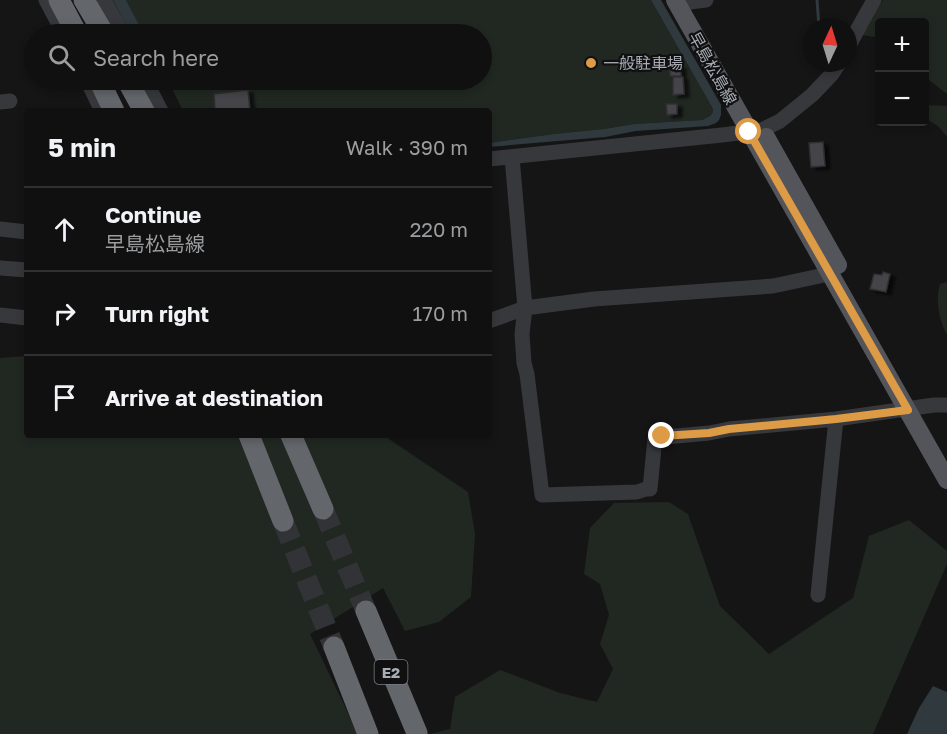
<!DOCTYPE html>
<meta charset="utf-8">
<style>
body{margin:0;font-family:"Golos Text","Noto Sans JP",sans-serif;background:#191919;color:#f1f3f6}
.controls{position:absolute;right:18px;top:18px;display:grid;overflow:hidden;border-radius:6px;box-shadow:0 3px 9px #0003}
.controls button{width:54px;height:54px;display:grid;place-items:center;padding:0;border:0;border-bottom:2px solid #303030;background:#101010;color:#f1f3f6;font:30px sans-serif}
.compass{position:absolute;left:803px;top:18px;width:54px;height:54px;border-radius:50%;background:#101010;box-shadow:0 3px 9px #0003;rotate:4deg}
.stop{position:absolute;width:18px;height:18px;margin:-14px;border:4px solid #de9b46;border-radius:50%;background:#fff}
.stop.end{background:#de9b46;border-color:#fff;box-shadow:0 2px 6px #0008}
.list{margin:0;padding:0;list-style:none}
h2{display:flex;justify-content:space-between;align-items:center;height:78px;margin:0;padding:0 24px;font-size:26px}
h2 small{font-size:20px;font-weight:400;color:#9c9d9f}
.list li{display:grid;grid-template-columns:39px 1fr auto;gap:18px;align-items:center;box-sizing:border-box;height:84px;padding:0 24px;border-top:2px solid #303030}
.list b{display:block;font-size:22px;white-space:nowrap}
.list p{margin:0;font-size:20px;white-space:nowrap;color:#9c9d9f}
.list em{font-size:20px;font-style:normal;color:#9c9d9f}
.icon{flex:none;width:33px;height:33px;fill:none;stroke:currentColor;stroke-width:2;stroke-linecap:round;stroke-linejoin:round}
.map{position:relative;flex:none;width:947px;height:734px;overflow:hidden}
.search{position:absolute;background:#101010;box-shadow:0 3px 9px #0003;left:24px;top:24px;width:468px;height:66px;display:flex;align-items:center;gap:15px;box-sizing:border-box;padding:0 21px;border-radius:33px;color:#9c9d9f;font-size:22px}
.panel{position:absolute;background:#101010;box-shadow:0 3px 9px #0003;left:24px;top:108px;width:468px;height:330px;border-radius:6px}
.map>svg:first-child{display:block}
.green{fill:#212822}
.water{fill:#2f393e}
.lines{fill:none;stroke-linecap:round;stroke-linejoin:round}
.stream{stroke:#2f393e;stroke-width:3}
.building{fill:#444549;stroke:#2f2f32;stroke-width:1.5;filter:url(#shadow)}
.highway-tunnel{stroke:#323336;stroke-width:21;stroke-dasharray:21 10;stroke-linecap:butt}
.minor{stroke:#36383b;stroke-width:15}
.major{stroke:#53555a;stroke-width:18}
.highway{stroke:#63666b;stroke-width:21}
.route{stroke:#de9b46;stroke-width:8}
.poi-dot{fill:#de9b46;stroke:#101011;stroke-width:2}
.labels{text-anchor:middle;dominant-baseline:central;stroke-width:4.5;stroke-linejoin:round;paint-order:stroke}
.shield{fill:#101011;stroke:#7a7e84;stroke-width:1.5}
.shield-label{font-size:15px;font-weight:bold;fill:#a8adb5}
.poi-label{font-size:16px;fill:#a8adb5;stroke:#101011;text-anchor:start}
.street-label{font-size:16px;fill:#a8adb5;stroke:#101011}
</style>
<div class="map">
<svg width="947" height="734" viewBox="0 0 947 734">
<defs>
<filter id="shadow"><feDropShadow dx="5" dy="3" stdDeviation="1.5" flood-color="#0009"/></filter>
</defs>
<rect width="100%" height="100%" fill="#151516"/>
<path class="green" d="M126,0H651L713,109C713,116 708,117 702,120L634,124L604,129L554,134L489,143V111H183L168,80H482V34H144Z
M883,0H947V94L925,77L924,22H880L879,38L863,35Z
M925,105L947,106V137L938,126L925,118Z
M947,282V335C939,320 935,300 940,284Z
M27,356V435H383L468,492L475,534L471,597L439,622L405,631L383,588L310,634L358,734H0V358Z
M669,502L688,514L720,606L769,654L853,598L869,536L909,520L947,551V564L873,734H430L450,729L455,697L500,670L560,693L597,702L613,669L600,644L609,615L600,584L584,574L590,528L614,503Z"/>
<path class="water" d="M113,0H126L144,34H131Z
M651,0H661L721,105V115L719,120L716,123L708,126L636,131L605,137L489,147V143L554,134L604,129L634,124L702,120C708,117 713,116 713,109Z
M933,686L947,692V734H907L919,708Z"/>
<g class="lines">
<path class="stream" d="M817,0L819,27"/>
</g>
<path class="building" d="M672,66H681V76H670V69H672Z
M673,77H683L684,94L673,95Z
M248,90L250,111H225V109L215,110L214,94Z
M666,104H677V114L667,115Z
M823,142L825,166L811,167L809,143Z
M883,272L890,274L886,292L870,289L874,274L882,275Z"/>
<g class="lines">
<path class="highway-tunnel" d="M323,509L366,611
M283,521L334,647"/>
<path class="minor" d="M46,0L64,34
M104,0L123,34
M690,2L706,0
M848,47L874,0
M87,80L102,111
M145,80L161,111
M0,102L10,101
M512,157L525,308L522,334L524,363L527,374L542,495L637,492L646,489H650L655,438L709,433L729,429L836,419L934,405H947
M489,159L722,135L762,130L780,121L812,95L832,74L839,63
M0,229L27,232
M0,268L27,270
M0,315L27,318
M489,321L525,308L594,299L773,286L829,274
M818,595L836,419"/>
<path class="major" d="M675,0L947,480
M766,137L838,265"/>
<path class="highway" d="M59,0L77,34
M84,0L104,34
M99,80L114,111
M127,80L144,111
M249,435L283,521
M291,435L323,509
M366,611L417,733
M334,647L368,734"/>
</g>
<g class="lines">
<path class="route" d="M662,436L709,433L729,429L836,419L908,410L749,132"/>
</g>
<circle class="poi-dot" cx="591" cy="63" r="6"/>
<g class="labels">
<rect class="shield" x="374.5" y="660" width="33" height="24" rx="4.5"/>
<g class="shield-label">
<text x="391" y="672">E2</text>
</g>
<g class="poi-label">
<text x="603" y="63">一般駐車場</text>
</g>
<g class="street-label">
<text transform="translate(713 68) rotate(61)">早島松島線</text>
</g>
</g>
</svg>
<div class="controls">
<button>+</button>
<button>−</button>
</div>
<svg class="compass" viewBox="-18 -18 36 36"><path d="M0-13l5 13h-10z" fill="#e53935"/><path d="M0 13l5-13h-10z" fill="#9c9d9f"/></svg>
<div class="stop" style="left:749px;top:132px"></div>
<div class="stop end" style="left:662px;top:436px"></div>
<div class="search"><svg class="icon" aria-label="search" viewBox="0 0 24 24"><circle cx="10" cy="10" r="6"/><path d="M15 15l6 6"/></svg>Search here</div>
<section class="panel">
<h2>5 min<small>Walk · 390 m</small></h2>
<ul class="list">
<li><svg class="icon" aria-label="ahead" viewBox="0 0 24 24"><path d="M12 20V5M6 11l6-6 6 6"/></svg><div><b>Continue</b><p>早島松島線</p></div><em>220 m</em></li>
<li><svg class="icon" aria-label="right" viewBox="0 0 24 24"><path d="M7 20v-9h11M14 6l5 5-5 5"/></svg><div><b>Turn right</b></div><em>170 m</em></li>
<li><svg class="icon" aria-label="arrive" viewBox="0 0 24 24"><path d="M6 21V4h12l-3 4 3 4H6"/></svg><div><b>Arrive at destination</b></div></li>
</ul>
</section>
</div>
